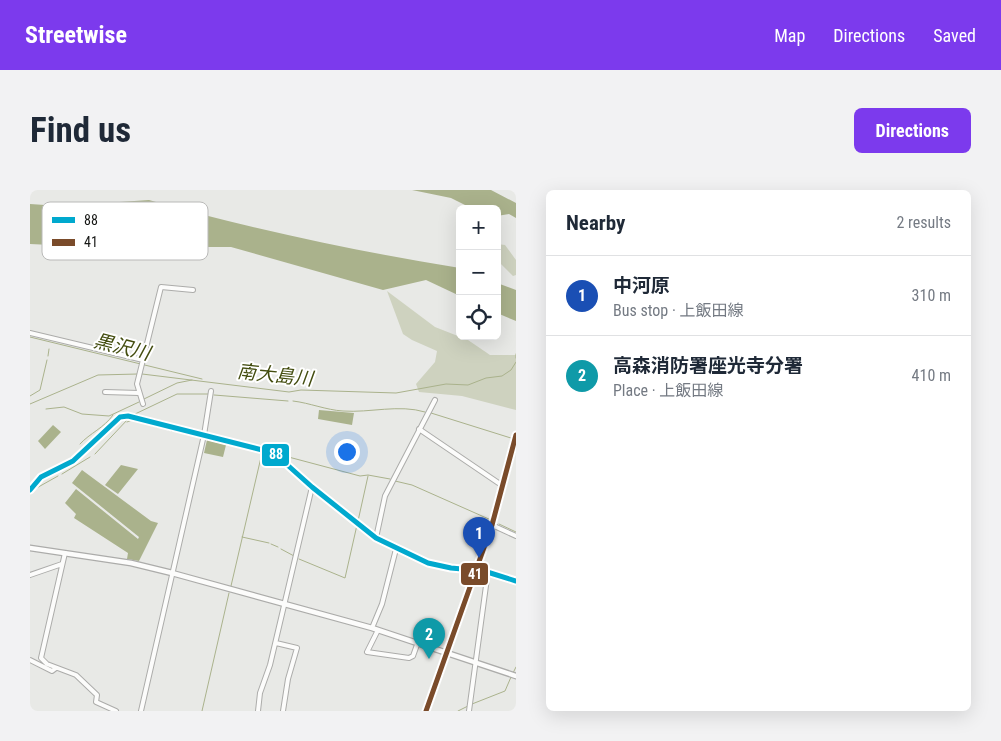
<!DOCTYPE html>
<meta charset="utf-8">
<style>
body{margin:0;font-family:"Roboto Condensed","Noto Sans JP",sans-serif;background:#f2f2f3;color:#1f2937}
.controls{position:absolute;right:15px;top:15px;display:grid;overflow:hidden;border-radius:8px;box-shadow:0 5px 20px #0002}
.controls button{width:45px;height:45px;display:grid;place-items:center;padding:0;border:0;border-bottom:1px solid #e0e1e3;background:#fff;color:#1f2937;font:25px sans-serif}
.you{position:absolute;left:316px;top:261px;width:18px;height:18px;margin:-12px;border:4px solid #fff;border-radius:50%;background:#1a73e8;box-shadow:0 0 0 8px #1a73e833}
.badge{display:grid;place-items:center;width:32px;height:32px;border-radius:50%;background:#7c3aed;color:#fff;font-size:16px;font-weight:700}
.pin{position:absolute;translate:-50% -41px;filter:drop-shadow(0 1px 2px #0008)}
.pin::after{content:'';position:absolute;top:26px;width:18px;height:15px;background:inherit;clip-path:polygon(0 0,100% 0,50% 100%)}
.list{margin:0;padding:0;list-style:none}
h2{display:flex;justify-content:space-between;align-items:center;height:65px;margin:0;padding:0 20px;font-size:21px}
h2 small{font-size:16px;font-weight:400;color:#747a83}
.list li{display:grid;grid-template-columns:32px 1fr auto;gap:15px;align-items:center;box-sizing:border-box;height:80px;padding:0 20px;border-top:1px solid #e0e1e3}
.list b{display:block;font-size:19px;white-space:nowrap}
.list p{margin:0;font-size:16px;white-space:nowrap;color:#747a83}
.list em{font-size:16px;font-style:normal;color:#747a83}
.icon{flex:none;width:28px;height:28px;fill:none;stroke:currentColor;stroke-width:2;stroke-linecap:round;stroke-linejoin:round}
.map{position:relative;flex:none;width:486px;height:521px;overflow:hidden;border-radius:8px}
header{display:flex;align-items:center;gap:30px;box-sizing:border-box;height:70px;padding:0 25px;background:#7c3aed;color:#fff}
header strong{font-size:24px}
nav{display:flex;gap:28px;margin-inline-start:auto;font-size:18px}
.intro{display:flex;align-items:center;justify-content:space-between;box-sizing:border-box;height:120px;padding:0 30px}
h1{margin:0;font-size:35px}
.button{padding:12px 22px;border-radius:8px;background:#7c3aed;color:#fff;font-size:18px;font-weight:700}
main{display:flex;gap:30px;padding:0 30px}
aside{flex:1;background:#fff;border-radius:8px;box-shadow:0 5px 20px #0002}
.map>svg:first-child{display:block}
.green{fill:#ced2bf}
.water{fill:#aab28c}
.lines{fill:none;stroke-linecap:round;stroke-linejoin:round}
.stream{stroke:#aab28c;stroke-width:1}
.minor-casing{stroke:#acacaa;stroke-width:6}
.tertiary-casing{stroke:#acacaa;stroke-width:7}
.secondary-casing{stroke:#acacaa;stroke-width:8}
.minor{stroke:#fcfcfb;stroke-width:4}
.tertiary{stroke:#fcfcfb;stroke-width:4.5}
.secondary{stroke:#fcfcfb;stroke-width:5}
.bus-1-casing{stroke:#fff;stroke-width:9}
.bus-2-casing{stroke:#fff;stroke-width:9}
.bus-1{stroke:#00a9ce;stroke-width:5}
.bus-2{stroke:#7a4b2a;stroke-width:5}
.labels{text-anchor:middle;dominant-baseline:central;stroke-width:4;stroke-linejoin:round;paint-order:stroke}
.water-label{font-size:19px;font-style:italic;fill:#434d0f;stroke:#fff}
.key{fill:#fff;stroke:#b9b9b8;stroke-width:1}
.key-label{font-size:14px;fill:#151614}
.line-badge{stroke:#fff;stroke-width:2}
.badge-label{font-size:14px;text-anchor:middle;font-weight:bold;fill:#fff}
</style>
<header>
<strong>Streetwise</strong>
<nav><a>Map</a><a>Directions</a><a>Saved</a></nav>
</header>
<div class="intro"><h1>Find us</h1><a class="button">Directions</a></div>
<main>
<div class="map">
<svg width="486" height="521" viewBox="0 0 486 521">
<rect width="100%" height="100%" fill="#e8e9e6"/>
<path class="green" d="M467,54L475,55L486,70V85L483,86L467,70Z
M357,101L405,137L438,150L460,165H486V220L432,206L389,202L386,194L405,172L407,161L382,150L373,144Z"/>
<path class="water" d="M382,0H461L486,13V28L479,24L467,26V19H443L421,8Z
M119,10C221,39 325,61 430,78V106L396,90L353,100L201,57H64L0,54V14L30,16Z
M467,93L486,100V131L467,123Z
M289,220L324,223L322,235L288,229Z
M23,235L31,242L15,259L8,251Z
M177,250L196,255L193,267L174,263Z
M91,275L108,279L88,304L75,295Z
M52,280L121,331L128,333L109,371L97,369L98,363L44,328L46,324L35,313L46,299L108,349L109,347L42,293Z"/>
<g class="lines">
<path class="stream" d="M0,147L172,189
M486,164V168
M18,166L19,159
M112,184L259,202L271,200L366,203L416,194L438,195L456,188L472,186L481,180L486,172
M184,205L258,211
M0,206L10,200L17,170
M114,209L147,193L162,190
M263,211C280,213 296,220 313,221C340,223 369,214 395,222
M0,214L68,185L108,184
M16,219L34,217L52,224L79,226L109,212
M401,223L484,249
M103,225L147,204H178
M97,232L102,230L117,234
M120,235L127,237
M133,238L142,241
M148,242L172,247
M176,248L231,263
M50,254C60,243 74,238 83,225
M65,264L99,228
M251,265L330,286L338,285L360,289
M32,284L60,267
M365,291L382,295L461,330
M3,300L28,286
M328,331L338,286
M469,334L486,342
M212,347L239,353
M241,354L248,357
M251,359L264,366
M269,369L315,388L327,335
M201,396L232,263L240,265
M483,483L486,477
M442,514L475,501L481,487
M172,521L199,403
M428,521L438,516"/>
<defs>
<path id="minor" d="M0,143L113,170
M75,202L109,203
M113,214L107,194L131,97L163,100
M389,239L470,294
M0,300L11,287L43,271L90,227L98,226L244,263L282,297L346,348L398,373L421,378L454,381L486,391
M462,335L486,346
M346,348L355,306L405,210
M35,363L11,468L17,474L46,485L67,505L66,512L86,521
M0,385L32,374
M342,438L352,414L366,359
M348,440L337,462L379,468L383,466L388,452
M246,453L267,458L258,489L253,521
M0,470L22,481L26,478
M111,521L174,245L181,201
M228,521L230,503L240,475L282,297
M439,521L458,381"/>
<path id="tertiary" d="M0,358L101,373L142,383L342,438L486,486"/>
<path id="secondary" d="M396,521L462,335L486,245"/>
</defs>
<use href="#minor" class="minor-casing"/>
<use href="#tertiary" class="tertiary-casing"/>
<use href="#secondary" class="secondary-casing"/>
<use href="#minor" class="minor"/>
<use href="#tertiary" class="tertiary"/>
<use href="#secondary" class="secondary"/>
<defs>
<path id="bus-1" d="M0,300L11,287L43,271L90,227L98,226L244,263L282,297L346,348L398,373L421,378L454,381L486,391"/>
<path id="bus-2" d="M396,521L462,335L486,245"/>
</defs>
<use href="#bus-1" class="bus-1-casing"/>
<use href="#bus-2" class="bus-2-casing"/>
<use href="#bus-1" class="bus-1"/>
<use href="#bus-2" class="bus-2"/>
</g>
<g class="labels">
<g class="water-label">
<text transform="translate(92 157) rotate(14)">黒沢川</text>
<text transform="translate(245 185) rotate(6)">南大島川</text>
</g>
</g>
<rect x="12" y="12" width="166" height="58" rx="8" class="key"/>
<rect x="22" y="27" width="23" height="6" fill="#00a9ce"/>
<rect x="22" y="49" width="23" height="7" fill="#7a4b2a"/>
<g class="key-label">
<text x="54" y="35">88</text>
<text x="54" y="57">41</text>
</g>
<g class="line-badge">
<rect x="231" y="253" width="29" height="24" rx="5" fill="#00a9ce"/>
<rect x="430" y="372" width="29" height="24" rx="5" fill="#7a4b2a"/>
</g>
<g class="badge-label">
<text x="246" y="269">88</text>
<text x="445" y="389">41</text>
</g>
</svg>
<div class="controls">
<button>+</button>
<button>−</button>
<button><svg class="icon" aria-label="locate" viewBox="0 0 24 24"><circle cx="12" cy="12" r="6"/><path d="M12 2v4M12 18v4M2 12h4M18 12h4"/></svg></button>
</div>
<div class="you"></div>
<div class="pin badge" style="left:449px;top:368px;background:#1a4fb4">1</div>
<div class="pin badge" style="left:399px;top:469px;background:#0f9aa8">2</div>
</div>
<aside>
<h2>Nearby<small>2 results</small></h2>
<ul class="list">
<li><span class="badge" style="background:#1a4fb4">1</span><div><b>中河原</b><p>Bus stop · 上飯田線</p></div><em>310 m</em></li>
<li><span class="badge" style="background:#0f9aa8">2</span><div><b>高森消防署座光寺分署</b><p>Place · 上飯田線</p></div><em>410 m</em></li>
</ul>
</aside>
</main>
